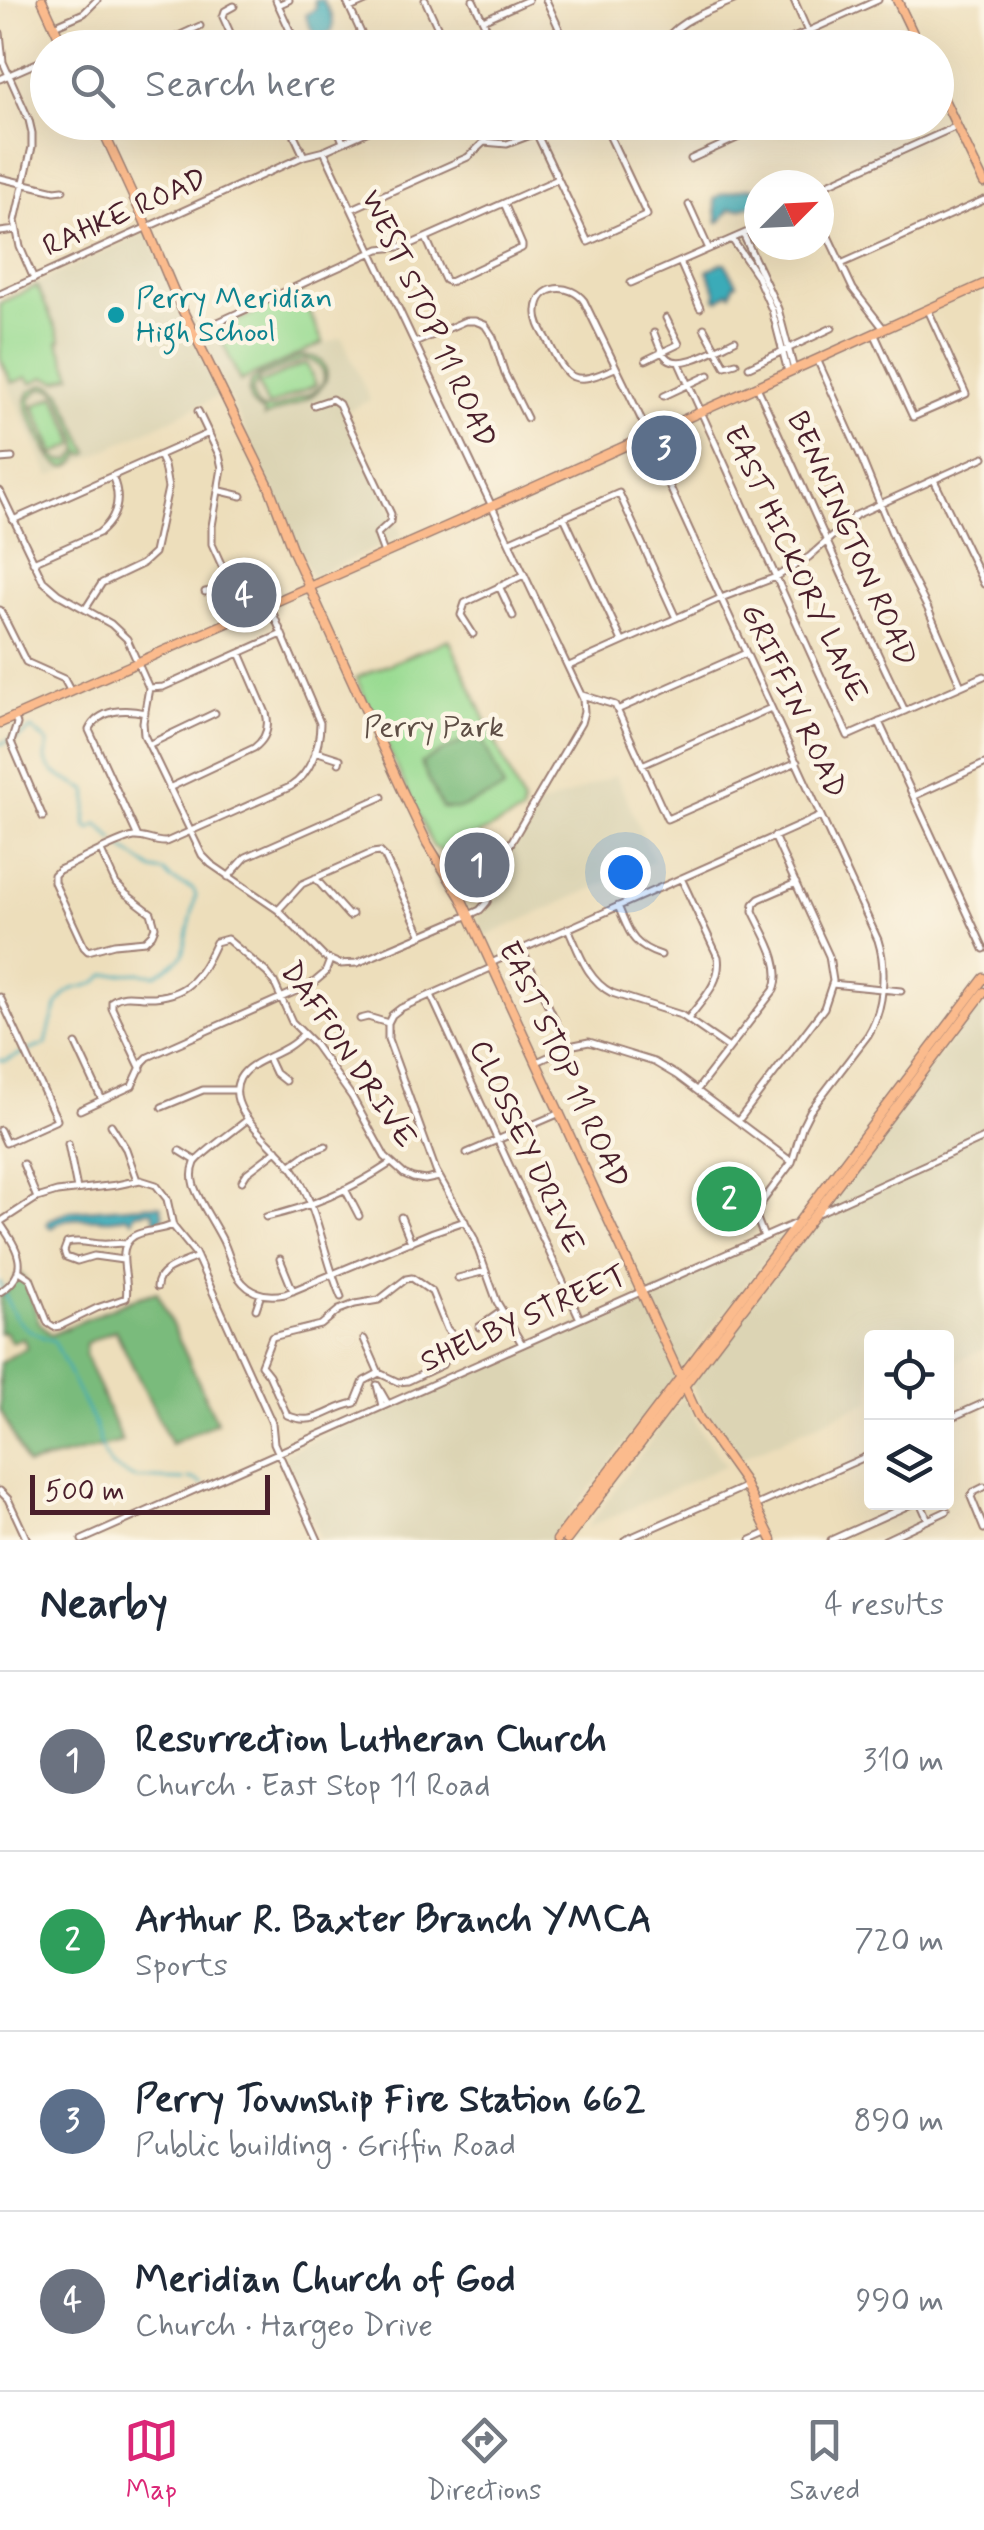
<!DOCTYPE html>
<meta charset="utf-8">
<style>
body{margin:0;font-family:Mynerve,sans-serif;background:#f2f2f3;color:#1f2937}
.controls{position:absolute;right:30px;bottom:30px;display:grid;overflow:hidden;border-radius:10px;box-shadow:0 10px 40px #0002}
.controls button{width:90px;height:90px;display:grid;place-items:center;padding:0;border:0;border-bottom:2px solid #e0e1e3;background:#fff;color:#1f2937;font:50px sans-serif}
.compass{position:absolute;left:744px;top:170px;width:90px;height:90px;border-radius:50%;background:#fff;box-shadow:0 10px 40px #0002;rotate:66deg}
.scale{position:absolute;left:30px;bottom:25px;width:240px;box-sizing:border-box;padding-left:10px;border:5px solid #4a1f2b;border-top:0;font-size:28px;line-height:35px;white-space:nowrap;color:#4a1f2b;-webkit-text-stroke:8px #fcf5e5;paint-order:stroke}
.you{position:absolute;left:625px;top:872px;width:35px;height:35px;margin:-25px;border:8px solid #fff;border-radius:50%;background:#1a73e8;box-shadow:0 0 0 15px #1a73e833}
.badge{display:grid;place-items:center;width:65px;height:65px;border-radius:50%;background:#db2777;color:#fff;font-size:32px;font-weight:700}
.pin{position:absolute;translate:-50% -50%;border:5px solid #fff;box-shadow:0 2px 10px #0006}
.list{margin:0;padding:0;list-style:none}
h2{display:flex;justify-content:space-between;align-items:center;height:130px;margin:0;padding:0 40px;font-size:42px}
h2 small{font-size:32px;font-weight:400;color:#747a83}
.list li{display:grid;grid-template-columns:65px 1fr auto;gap:30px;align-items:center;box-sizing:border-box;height:180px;padding:0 40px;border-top:2px solid #e0e1e3}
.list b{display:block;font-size:38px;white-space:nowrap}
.list p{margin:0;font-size:32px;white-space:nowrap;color:#747a83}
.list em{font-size:32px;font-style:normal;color:#747a83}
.icon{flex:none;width:55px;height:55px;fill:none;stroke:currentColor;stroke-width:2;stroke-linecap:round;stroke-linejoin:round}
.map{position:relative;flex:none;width:984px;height:1540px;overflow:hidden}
.search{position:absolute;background:#fff;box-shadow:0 10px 40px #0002;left:30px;right:30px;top:30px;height:110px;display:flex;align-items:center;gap:25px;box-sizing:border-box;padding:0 35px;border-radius:55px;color:#747a83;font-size:38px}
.sheet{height:850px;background:#fff}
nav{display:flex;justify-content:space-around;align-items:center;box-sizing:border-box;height:140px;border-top:2px solid #e0e1e3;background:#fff;font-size:28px;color:#747a83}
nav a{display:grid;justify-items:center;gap:5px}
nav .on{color:#db2777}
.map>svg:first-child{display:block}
.built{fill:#dcd4b4}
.green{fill:#99db92;stroke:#727d5e;stroke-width:2.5;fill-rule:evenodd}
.forest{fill:#7abb7c;stroke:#626d54;stroke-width:2.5}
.water{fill:#3babb8;stroke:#426572;stroke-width:2.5}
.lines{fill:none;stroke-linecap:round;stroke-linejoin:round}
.stream{stroke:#3babb8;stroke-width:2.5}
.minor-casing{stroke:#9c7e73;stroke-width:9}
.major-casing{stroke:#9c7e73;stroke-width:11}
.minor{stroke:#fff;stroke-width:5}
.major{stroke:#fbbb8d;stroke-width:8}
.culture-dot{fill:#0f9aa8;stroke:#fcf5e5;stroke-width:4}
.labels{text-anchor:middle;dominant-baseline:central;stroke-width:9;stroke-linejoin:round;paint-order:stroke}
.street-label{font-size:30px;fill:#4a1f2b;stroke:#fcf5e5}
.culture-label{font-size:30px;fill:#0d838f;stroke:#fcf5e5;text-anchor:start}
.park-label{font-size:30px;fill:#5e4e45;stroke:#fcf5e5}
</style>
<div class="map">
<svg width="984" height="1540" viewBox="0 0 984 1540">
<rect width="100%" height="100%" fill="#fcf5e5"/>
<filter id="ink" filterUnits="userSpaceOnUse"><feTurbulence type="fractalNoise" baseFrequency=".01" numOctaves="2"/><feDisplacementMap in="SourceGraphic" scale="20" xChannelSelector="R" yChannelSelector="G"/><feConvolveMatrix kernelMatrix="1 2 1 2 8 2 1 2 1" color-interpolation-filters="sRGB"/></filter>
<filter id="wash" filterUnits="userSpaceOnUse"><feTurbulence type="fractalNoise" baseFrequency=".0048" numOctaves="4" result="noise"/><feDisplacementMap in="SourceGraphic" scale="40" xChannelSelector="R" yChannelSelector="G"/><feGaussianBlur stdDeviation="2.25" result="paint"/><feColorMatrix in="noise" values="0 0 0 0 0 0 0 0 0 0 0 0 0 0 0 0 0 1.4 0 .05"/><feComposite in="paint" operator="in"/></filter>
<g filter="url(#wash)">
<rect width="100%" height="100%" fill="#eddebb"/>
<path class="built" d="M147,232L219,396L50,477L0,368V300Z
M303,289L327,343L342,337L370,400L347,411L403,536L312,577L201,335Z
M616,775L654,861L485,937L476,917L493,903L514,841L537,805H543Z
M984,996V1349L947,1366L946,1338H872L871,1400L737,1460L714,1430L691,1384Z
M785,1233L551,1540H321L283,1454Z
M684,1395L700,1430L726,1465L587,1528Z"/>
<path class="green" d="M37,286L61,340L58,342L72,375L58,381L45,377L31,383L27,377L12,383L0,358V303Z
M300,292L323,343L240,381L217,330Z
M301,356C310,356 317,356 323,364C342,393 282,409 264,417V413C251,407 245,396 251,382L260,374ZM305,359C319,361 331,375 319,388C313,394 303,396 296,399C278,408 256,421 252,391L259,378Z
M306,363L316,385L268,406L258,384Z
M43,384L53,386L61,392L89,453L85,455L83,452C61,488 45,449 36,430C33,423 28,415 26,407C25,400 27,399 29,392ZM41,388L52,389L58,394L79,442V452L71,460L61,461L52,455L30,407L31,397Z
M55,396L76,444L55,454L34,406Z
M449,639L523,803L522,813L443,852L433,847L356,678Z"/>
<path class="forest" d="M471,729H478L504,789L459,809L442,808L421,763L467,739V731Z
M20,1273L25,1279L39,1322L51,1335L130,1300L157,1292L217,1422L171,1444L115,1330L86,1343L85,1355L122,1442L27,1465L0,1409V1363L27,1347L23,1338L11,1342L5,1332L0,1333V1295L5,1293Z"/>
<path class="water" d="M314,0H323C328,10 336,20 332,31L320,37C313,34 307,23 306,15L316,8Z
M746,188L759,189V203L740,209H730L721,221L718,222L714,199L720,195Z
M721,263H725L737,283L734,285L731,294L728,292L719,300L716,299V291L707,271Z
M157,1205L161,1206L163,1216L156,1223L153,1211L136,1213L132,1220L126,1216C105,1224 87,1214 66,1220C60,1221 55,1226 50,1228L47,1225L49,1220L70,1211Z"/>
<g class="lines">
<path class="stream" d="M0,744L19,737L32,729C37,735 44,737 48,743C48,746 45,758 46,760C50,776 75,783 87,790C90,803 84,815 87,827L90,829L98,824L114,840
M28,1051L46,1044C50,1026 56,993 76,988C89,985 94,986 105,975L139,973L156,975C166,969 176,963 183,955L196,895L193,889L171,879L164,872L153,870L121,847
M0,1059L4,1061L23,1053
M0,1282C13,1317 17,1329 54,1341L95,1426L104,1455L112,1467L134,1478L184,1480
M189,1479H194L203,1484"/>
</g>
</g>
<g filter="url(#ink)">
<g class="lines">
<defs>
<path id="minor" d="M276,0L298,48
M346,0L368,48
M425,0L447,48
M473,0L496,48
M546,0L568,48
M794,0L815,48
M278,5L289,0
M234,6L225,11L223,17L237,48
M350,8L368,0
M483,20L528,0
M54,26L84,13L97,0
M0,33L3,62L29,120L32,133V147L15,221L20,247L34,279
M629,40L648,48
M152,48L200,26
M282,48L295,41
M370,48L391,38
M551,48L565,41
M660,48C675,20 707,12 734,0
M771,48L878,0
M0,79L48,58
M288,122L304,156
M335,122L343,142
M531,122L588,242L647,215L603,122
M484,142L507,144L536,133
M691,159L772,122
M0,178L55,191L63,190
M819,188L957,126
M689,205L709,249
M352,209L468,157L484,142L489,122
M819,217L853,289L884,329
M0,232L16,230
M743,234L778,309L794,370
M426,238L445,280L450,282L522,248V245L504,203
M732,239L756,274L772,310L788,372
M680,262L700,308
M841,264L984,200
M631,283L759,227
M0,294L304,156L324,151L389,122
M704,328L725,366L736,363
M194,333L379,249L407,246L558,179
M654,333C657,340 660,350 665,356C679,373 719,347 735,340
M875,335L913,417L966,394L928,310
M415,343L465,321H475L485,325L493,337L505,374L527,418
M817,359L861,457L903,560L928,609L961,686
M646,360L679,344L666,318
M679,363L848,736L984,676
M749,367L832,328
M615,368C573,387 567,381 548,341C543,332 536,322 537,311C538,283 571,283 584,301L649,435L669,485L878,940C887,968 884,1010 868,1035L810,1111L802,1127L792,1162L759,1206L757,1219L764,1237
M757,387C807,494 853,604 905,711
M664,396L709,375
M314,405L332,399L339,404L343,413L391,514L390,522L377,534L384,553
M198,411L219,455L222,468L212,526V544L244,615
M0,459L12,458
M934,480L984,584
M0,491L43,581L58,594L111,624L127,639L149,688L143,722L144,735L202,855L211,864L278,910L324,957L340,964L357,963L469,915L480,910L487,902L505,853L581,723L584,712L583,699L324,151
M221,491L242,496
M564,517L622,641
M13,520L209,433
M510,541L619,493L676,618
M33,562L99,533C118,517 122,498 112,476
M499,586L513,616
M205,592L213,591L229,584
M86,608L102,583L142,564L154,553L168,488L164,466L159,455
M0,610L26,662L64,679L71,692
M473,634L461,615L465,603L524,575
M569,666L721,598L776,577L809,557L856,515L984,457
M149,688L163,687L282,634
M582,695L615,705L667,819L797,762
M617,710L746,653
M15,718L17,724L11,742L43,817
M879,722L984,949
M150,744L215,713
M315,751L340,759L339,763
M642,765L771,708
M169,788L254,748C266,739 270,728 266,713L240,653
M914,796L984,764
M138,837L89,730C99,709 125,708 145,713
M101,851L116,884L126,894L151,913L155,927L152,934L145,941L114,944L88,951L84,947L54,882V875L59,870C78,862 117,840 134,837C145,836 155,843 166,842L290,787C311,774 320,746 320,723L269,604
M228,877L246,857L382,797
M315,878L349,916L352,914
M681,878L718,957C722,982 702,1000 688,1019
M618,906C630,933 631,945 661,955
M278,910L302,884L372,853L380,852L385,857L422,936
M568,928C579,952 587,980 612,993L681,1015L729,1048
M522,949L568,1048
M491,963L821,816
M832,984L901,991
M431,995L580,1319
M0,997L57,1120L6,1143L0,1130
M360,1019L368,1017L388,1023
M388,1023V1039L436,1171L474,1238L497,1302L522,1344
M388,1023L392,1015L401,1008L493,967
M303,1034C285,1056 251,1058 240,1078C223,1110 274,1143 291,1166C318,1204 323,1255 341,1297
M76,1044L102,1100
M268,1058L275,1073L285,1081
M537,1062L574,1045L589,1042L654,1062L676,1075L792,1162
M141,1069L112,1008V1001C122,994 131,996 143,997C187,999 200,977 216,942L227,939L267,973L274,982L292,1022L315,1045L352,1097L385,1157L404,1174L413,1178L425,1180L439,1177
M697,1090L774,990C785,965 764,935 753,911L754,904L759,899L796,883
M162,1107L203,1090H236
M80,1110L132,1086L143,1062L148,1057L312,984L325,973L330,960
M248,1119C237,1129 200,1154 195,1163C192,1170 192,1179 194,1186C201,1205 214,1223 223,1241C230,1255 232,1272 243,1283C254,1295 270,1297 285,1294L433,1232L465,1221
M738,1121L824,1008L833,981L829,956L774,836
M111,1125L126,1149L137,1180
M68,1144L77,1189
M180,1151L196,1161
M467,1153L560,1113
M23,1164L37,1198
M290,1166L308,1153L326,1146
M242,1181L247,1173L277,1150
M345,1189L359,1216
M816,1214L984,1138
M266,1217C312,1207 352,1189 391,1163
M401,1217L411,1242
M0,1222L37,1198L57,1192L117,1185L140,1180L156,1185L167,1199L173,1226L195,1253L272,1423L274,1443L318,1540
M0,1223C17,1248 33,1271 0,1292
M280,1259L293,1291
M123,1260L94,1256L77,1261L66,1257L64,1251L67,1243C78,1240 89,1243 101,1244C110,1245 117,1242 126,1244
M18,1270L30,1278L48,1323L54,1327L60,1326L97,1308L126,1298C131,1277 110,1242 141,1233C154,1229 159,1231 173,1225
M412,1278L432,1292L447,1329L456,1339L442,1365L408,1381L398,1382L379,1373L364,1381L355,1403C327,1408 316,1428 287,1415L269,1375L261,1365L272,1337L321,1325L339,1310L355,1304L379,1300L406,1279Z
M458,1278L486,1271
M157,1287C157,1269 182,1264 197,1257
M256,1309L261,1294
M479,1327L502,1311
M364,1339L379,1373
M382,1406L377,1385L388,1404
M946,1420L984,1403
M984,1487L974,1492L971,1497L984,1529
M0,1491L8,1499L27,1540
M920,1502L928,1520
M757,1505L872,1454
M82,1540L796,1223
M625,1540L747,1486
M751,1540L769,1532
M831,1540L916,1502
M885,1540L947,1511"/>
<path id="major" d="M42,0L64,48
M897,0L920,48
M936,83L984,183
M99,122L144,220L179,303L268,484L293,551L401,788L427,843L461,898L699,1418L743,1480L772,1540
M0,723L452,524L984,284
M557,1540L984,978
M567,1540L984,992"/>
</defs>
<use href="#minor" class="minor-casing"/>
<use href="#major" class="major-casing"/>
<use href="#minor" class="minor"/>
<use href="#major" class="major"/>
</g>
</g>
<circle class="culture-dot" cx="116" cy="315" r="10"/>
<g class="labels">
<g class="street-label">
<text transform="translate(125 213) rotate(-24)">RAHKE ROAD</text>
<text transform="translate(428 319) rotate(65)">WEST STOP 11 ROAD</text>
<text transform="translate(851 539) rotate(66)">BENNINGTON ROAD</text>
<text transform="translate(795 564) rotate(65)">EAST HICKORY LANE</text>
<text transform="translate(793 701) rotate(65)">GRIFFIN ROAD</text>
<text transform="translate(348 1055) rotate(56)">DAFFON DRIVE</text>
<text transform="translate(563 1065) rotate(65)">EAST STOP 11 ROAD</text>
<text transform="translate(526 1147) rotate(65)">CLOSSEY DRIVE</text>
<text transform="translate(524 1319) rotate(-24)">SHELBY STREET</text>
</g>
<g class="culture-label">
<text x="136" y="298">Perry Meridian<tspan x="136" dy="34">High School</tspan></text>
</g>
<g class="park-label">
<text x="434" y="727">Perry Park</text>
</g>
</g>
</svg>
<div class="controls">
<button><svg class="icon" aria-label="locate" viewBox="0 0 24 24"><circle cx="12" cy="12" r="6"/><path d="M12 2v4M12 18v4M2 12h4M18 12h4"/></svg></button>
<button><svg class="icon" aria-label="layers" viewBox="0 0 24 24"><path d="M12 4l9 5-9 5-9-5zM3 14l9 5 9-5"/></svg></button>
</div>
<svg class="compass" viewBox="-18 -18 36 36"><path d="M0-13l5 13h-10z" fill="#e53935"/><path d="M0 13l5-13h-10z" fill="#747a83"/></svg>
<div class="scale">500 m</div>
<div class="you"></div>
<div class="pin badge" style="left:477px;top:865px;background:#6b7280">1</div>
<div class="pin badge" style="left:729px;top:1199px;background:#2e9e5b">2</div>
<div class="pin badge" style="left:664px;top:448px;background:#5c6f8a">3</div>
<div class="pin badge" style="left:244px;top:595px;background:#6b7280">4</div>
<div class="search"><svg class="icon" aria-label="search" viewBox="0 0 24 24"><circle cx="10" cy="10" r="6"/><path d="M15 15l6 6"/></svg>Search here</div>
</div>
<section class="sheet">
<h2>Nearby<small>4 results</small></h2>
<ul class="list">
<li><span class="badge" style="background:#6b7280">1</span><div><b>Resurrection Lutheran Church</b><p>Church · East Stop 11 Road</p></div><em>310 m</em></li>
<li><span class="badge" style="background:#2e9e5b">2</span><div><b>Arthur R. Baxter Branch YMCA</b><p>Sports</p></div><em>720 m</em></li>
<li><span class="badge" style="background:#5c6f8a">3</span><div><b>Perry Township Fire Station 662</b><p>Public building · Griffin Road</p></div><em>890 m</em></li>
<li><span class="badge" style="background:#6b7280">4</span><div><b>Meridian Church of God</b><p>Church · Hargeo Drive</p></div><em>990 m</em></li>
</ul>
</section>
<nav>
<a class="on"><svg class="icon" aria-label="map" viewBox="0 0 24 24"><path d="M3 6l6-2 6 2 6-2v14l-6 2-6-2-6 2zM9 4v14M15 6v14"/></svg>Map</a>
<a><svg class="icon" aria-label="directions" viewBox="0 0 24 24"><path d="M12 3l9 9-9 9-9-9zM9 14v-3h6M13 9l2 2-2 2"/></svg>Directions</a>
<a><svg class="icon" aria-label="saved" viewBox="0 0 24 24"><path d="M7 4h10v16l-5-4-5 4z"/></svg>Saved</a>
</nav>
